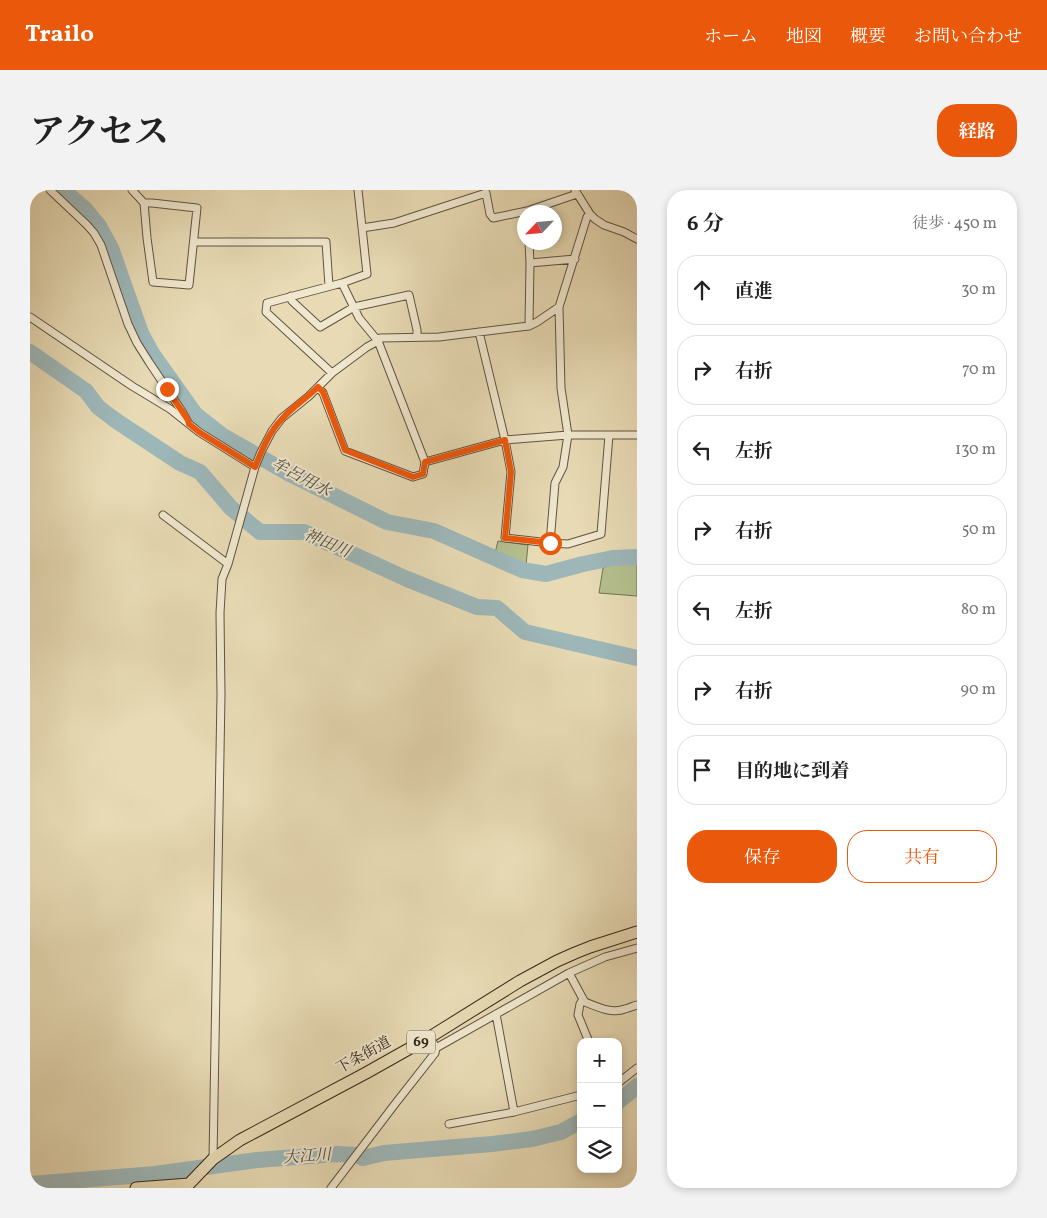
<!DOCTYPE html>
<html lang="ja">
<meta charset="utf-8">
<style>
body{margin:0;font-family:Vollkorn,"Noto Serif JP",serif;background:#f2f2f2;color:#222}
.controls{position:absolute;right:15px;bottom:15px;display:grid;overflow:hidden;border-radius:10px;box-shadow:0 2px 8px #0003}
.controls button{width:45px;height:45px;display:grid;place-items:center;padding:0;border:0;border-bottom:1px solid #e0e0e0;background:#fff;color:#222;font:25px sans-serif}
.compass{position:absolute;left:487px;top:15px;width:45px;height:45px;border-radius:50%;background:#fff;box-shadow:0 2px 8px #0003;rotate:244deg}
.stop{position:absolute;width:15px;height:15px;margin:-11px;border:4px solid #ea580c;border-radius:50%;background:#fff}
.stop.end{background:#ea580c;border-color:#fff;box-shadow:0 1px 5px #0008}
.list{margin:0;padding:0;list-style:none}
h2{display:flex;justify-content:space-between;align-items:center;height:65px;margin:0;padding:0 20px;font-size:21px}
h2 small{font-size:16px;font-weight:400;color:#767676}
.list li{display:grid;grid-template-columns:32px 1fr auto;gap:15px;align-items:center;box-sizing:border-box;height:70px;margin:0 10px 10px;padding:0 10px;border:1px solid #e0e0e0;border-radius:20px}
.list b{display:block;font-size:19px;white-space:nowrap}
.list em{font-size:16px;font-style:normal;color:#767676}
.actions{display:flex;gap:10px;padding:15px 20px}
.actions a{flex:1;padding:11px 0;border:1px solid #ea580c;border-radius:20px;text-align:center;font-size:18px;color:#ea580c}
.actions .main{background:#ea580c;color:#fff}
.icon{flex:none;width:28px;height:28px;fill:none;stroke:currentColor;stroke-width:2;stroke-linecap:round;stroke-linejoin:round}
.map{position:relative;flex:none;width:607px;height:998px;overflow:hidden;border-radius:20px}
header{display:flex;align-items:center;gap:30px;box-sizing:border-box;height:70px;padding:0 25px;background:#ea580c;color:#fff}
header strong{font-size:24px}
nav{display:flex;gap:28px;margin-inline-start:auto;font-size:18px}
.intro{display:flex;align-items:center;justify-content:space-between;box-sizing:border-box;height:120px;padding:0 30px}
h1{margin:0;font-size:35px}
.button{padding:12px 22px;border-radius:20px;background:#ea580c;color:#fff;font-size:18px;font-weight:700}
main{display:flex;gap:30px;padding:0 30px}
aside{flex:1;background:#fff;border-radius:20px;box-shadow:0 2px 8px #0003}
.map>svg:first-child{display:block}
.green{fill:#b4c08e;stroke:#747354}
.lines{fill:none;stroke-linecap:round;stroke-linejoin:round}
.river{stroke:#9db7b9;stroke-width:16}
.street-casing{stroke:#625340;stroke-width:9}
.primary-casing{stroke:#352619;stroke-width:13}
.street{stroke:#efe7ce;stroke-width:7}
.primary{stroke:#e7dab4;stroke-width:11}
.route{stroke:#ea580c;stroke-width:6}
.labels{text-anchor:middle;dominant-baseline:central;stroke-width:4;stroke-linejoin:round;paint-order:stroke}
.shield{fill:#efe7ce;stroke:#6d604f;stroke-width:1}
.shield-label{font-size:14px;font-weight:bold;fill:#352619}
.street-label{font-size:15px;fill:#352619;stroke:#efe7ce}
.water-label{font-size:16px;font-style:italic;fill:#4f4a41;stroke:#efe7ce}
</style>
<header>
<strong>Trailo</strong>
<nav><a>ホーム</a><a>地図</a><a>概要</a><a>お問い合わせ</a></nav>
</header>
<div class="intro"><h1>アクセス</h1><a class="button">経路</a></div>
<main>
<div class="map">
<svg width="607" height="998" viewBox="0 0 607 998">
<rect width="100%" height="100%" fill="#e7dab4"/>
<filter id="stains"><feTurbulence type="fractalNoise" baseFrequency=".004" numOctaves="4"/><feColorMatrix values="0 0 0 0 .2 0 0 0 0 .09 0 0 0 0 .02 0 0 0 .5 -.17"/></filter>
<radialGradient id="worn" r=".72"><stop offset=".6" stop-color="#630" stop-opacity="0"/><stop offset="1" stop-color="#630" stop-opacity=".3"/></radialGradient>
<path class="green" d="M468,351L498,355L496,375H490L465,363Z
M585,373L607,374V406L569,403L573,378Z"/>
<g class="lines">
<path class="river" d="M33,0L55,19L69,36L81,58L111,143L123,165L165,224L193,246L258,283L357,332L404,341L492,380L516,384L553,374L583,368L607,367
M0,162L56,201L68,217L85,230L150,273L170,282L201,318L230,342H274L377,389L447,417L467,418L495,442L607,468
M588,912L607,896
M0,994L125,984L227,970L307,964L327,965L333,968L354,963L462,954L502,949L531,942L551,931"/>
<defs>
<path id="street" d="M20,0L57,35L64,43L71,55L98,134L107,153L119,172L151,220L159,234
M102,0L114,13L117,48L123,92L159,95L167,18L122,13H114
M545,0L560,24L565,29L574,35L594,42L607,49
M332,38L364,33L456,3L460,24L463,28L497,21L547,4
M164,52H296L299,96
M500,73L545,69
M312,93L329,128L348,151L395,272
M261,106L262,111L290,137L324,117L379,105L387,140V147
M529,117L531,198L538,245L533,277L525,293L520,353L538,354L571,344L579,245
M0,127L102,196L140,219L169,242L225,277
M499,136L500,73L499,52
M449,142L475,250L481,282L475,348L520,353
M302,183L236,122L237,113L312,93L337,84L328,0
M288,197L293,203L315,261L383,287L393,284L395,272L475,250L538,245H607
M133,325L198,374
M539,783L553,809L555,812C567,817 582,824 595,819C599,818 603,816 607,815
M553,809L550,814L548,825L559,852
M466,824L484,922L551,905
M406,858L539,783L575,767L607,758
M588,893L607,878
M419,934L484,922
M183,969L191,505L190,423L192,389L198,374L225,277L231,262L242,241L252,228L279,206L302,183L337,157L348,151L350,148L409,147L499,136L507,132L529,117L557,27L560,24
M301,998L365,914L405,863L406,858L400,847"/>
<path id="primary" d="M106,998L159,994L183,969L210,950L336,883L400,847L490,791L527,771L545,763L560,757L607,742"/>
</defs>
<use href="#street" class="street-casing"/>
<use href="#primary" class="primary-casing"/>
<use href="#street" class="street"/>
<use href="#primary" class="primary"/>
</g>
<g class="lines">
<path class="route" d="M137,199L158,230L159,234L169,242L225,277C232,260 239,242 252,229C262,217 277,208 288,197L293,202L315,260L383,287L393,284L395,272L475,250L481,282L475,348L520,353"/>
</g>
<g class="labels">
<rect class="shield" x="377" y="840.5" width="28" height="23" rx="4"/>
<g class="shield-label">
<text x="391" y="852">69</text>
</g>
<g class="street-label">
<text transform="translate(334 866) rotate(-29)">下条街道</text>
</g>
<g class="water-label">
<text transform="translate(271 288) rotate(28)">牟呂用水</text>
<text transform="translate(297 354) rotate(23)">神田川</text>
<text transform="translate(277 967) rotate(-4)">大江川</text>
</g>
</g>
<rect width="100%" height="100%" filter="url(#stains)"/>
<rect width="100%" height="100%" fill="url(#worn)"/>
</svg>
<div class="controls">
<button>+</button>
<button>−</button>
<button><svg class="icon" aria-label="layers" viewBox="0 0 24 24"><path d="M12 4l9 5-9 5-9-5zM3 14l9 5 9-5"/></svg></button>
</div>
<svg class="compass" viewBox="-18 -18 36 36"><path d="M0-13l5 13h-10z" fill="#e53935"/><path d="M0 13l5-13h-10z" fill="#767676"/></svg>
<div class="stop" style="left:520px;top:353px"></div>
<div class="stop end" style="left:137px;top:199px"></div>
</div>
<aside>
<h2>6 分<small>徒歩 · 450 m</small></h2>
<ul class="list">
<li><svg class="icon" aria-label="ahead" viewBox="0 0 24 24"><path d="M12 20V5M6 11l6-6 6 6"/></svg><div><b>直進</b></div><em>30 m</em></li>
<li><svg class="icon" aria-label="right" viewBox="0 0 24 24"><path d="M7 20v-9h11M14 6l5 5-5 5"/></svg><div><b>右折</b></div><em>70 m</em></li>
<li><svg class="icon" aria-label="left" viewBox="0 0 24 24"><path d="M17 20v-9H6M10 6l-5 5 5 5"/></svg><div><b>左折</b></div><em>130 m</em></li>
<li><svg class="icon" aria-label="right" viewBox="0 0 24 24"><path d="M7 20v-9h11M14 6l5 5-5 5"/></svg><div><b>右折</b></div><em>50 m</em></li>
<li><svg class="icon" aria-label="left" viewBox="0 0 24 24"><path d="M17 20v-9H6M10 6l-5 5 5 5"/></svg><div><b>左折</b></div><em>80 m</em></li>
<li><svg class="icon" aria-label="right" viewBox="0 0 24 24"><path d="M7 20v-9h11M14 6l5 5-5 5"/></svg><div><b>右折</b></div><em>90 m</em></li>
<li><svg class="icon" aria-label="arrive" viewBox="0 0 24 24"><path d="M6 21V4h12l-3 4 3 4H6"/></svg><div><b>目的地に到着</b></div></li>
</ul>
<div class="actions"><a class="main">保存</a><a>共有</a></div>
</aside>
</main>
